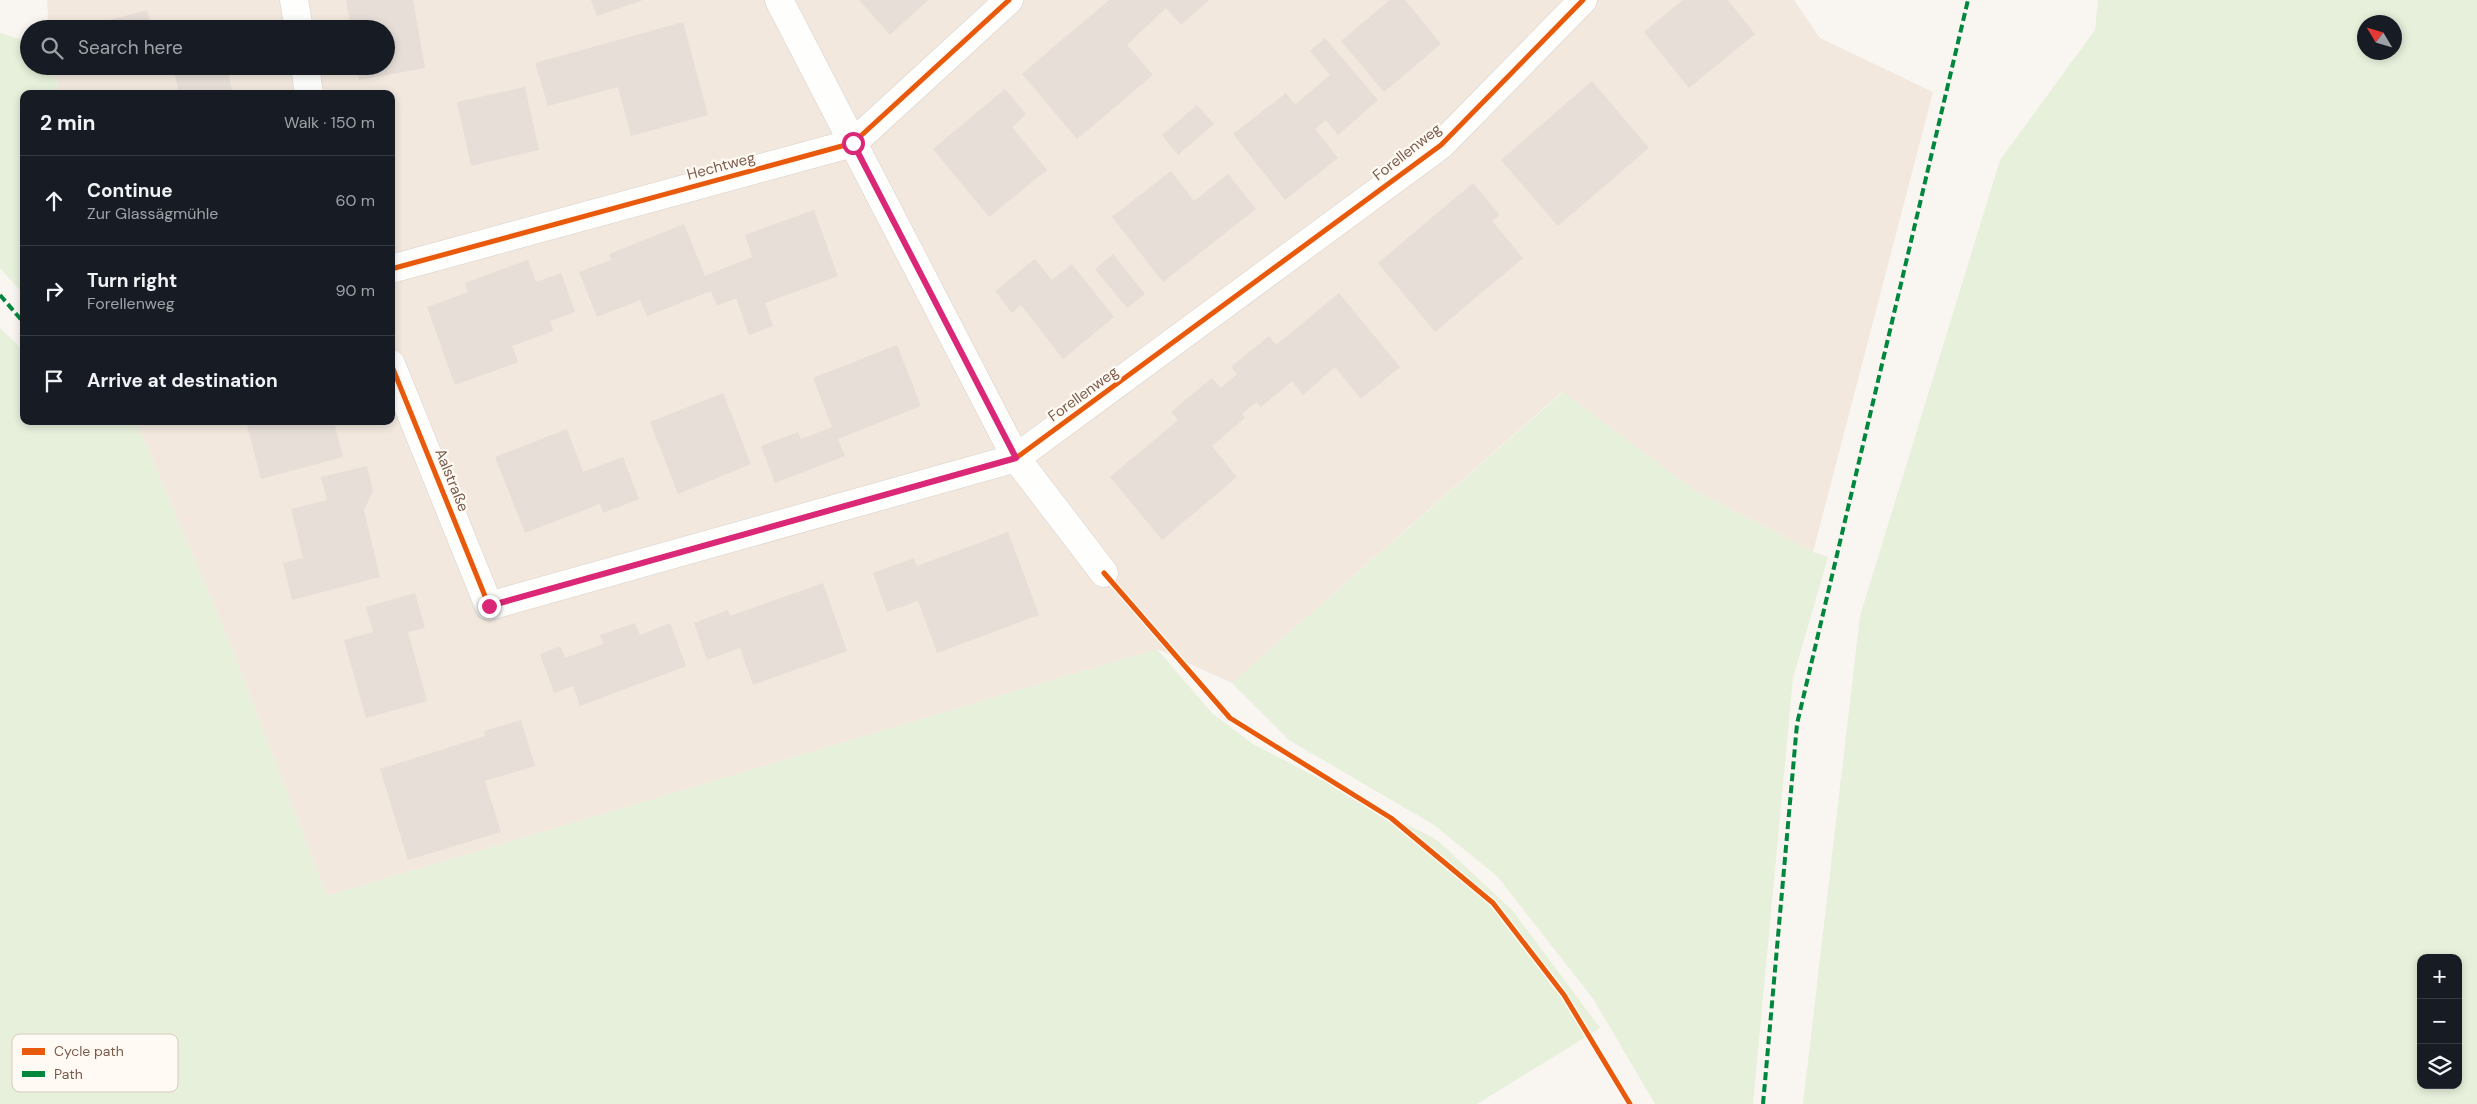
<!DOCTYPE html>
<meta charset="utf-8">
<style>
body{margin:0;font-family:"DM Sans",sans-serif;background:#242831;color:#f1f3f6}
.controls{position:absolute;right:15px;bottom:15px;display:grid;overflow:hidden;border-radius:10px;box-shadow:0 2px 8px #0003}
.controls button{width:45px;height:45px;display:grid;place-items:center;padding:0;border:0;border-bottom:1px solid #363941;background:#171b24;color:#f1f3f6;font:25px sans-serif}
.compass{position:absolute;left:2357px;top:15px;width:45px;height:45px;border-radius:50%;background:#171b24;box-shadow:0 2px 8px #0003;rotate:308deg}
.stop{position:absolute;width:15px;height:15px;margin:-11px;border:4px solid #db2777;border-radius:50%;background:#fff}
.stop.end{background:#db2777;border-color:#fff;box-shadow:0 1px 5px #0008}
.list{margin:0;padding:0;list-style:none}
h2{display:flex;justify-content:space-between;align-items:center;height:65px;margin:0;padding:0 20px;font-size:21px}
h2 small{font-size:16px;font-weight:400;color:#9ea1a6}
.list li{display:grid;grid-template-columns:32px 1fr auto;gap:15px;align-items:center;box-sizing:border-box;height:90px;padding:0 20px;border-top:1px solid #363941}
.list b{display:block;font-size:19px;white-space:nowrap}
.list p{margin:0;font-size:16px;white-space:nowrap;color:#9ea1a6}
.list em{font-size:16px;font-style:normal;color:#9ea1a6}
.icon{flex:none;width:28px;height:28px;fill:none;stroke:currentColor;stroke-width:2;stroke-linecap:round;stroke-linejoin:round}
.map{position:relative;flex:none;width:2477px;height:1104px;overflow:hidden}
.search{position:absolute;background:#171b24;box-shadow:0 2px 8px #0003;left:20px;top:20px;width:375px;height:55px;display:flex;align-items:center;gap:12px;box-sizing:border-box;padding:0 18px;border-radius:28px;color:#9ea1a6;font-size:19px}
.panel{position:absolute;background:#171b24;box-shadow:0 2px 8px #0003;left:20px;top:90px;width:375px;height:335px;border-radius:10px}
.map>svg:first-child{display:block}
.residential{fill:#f2e8de}
.green{fill:#e7f0db;fill-rule:evenodd}
.building{fill:#e6ded7}
.lines{fill:none;stroke-linecap:round;stroke-linejoin:round}
.minor-casing{stroke:#d7d1cb;stroke-width:29}
.minor{stroke:#fefefd;stroke-width:28}
.quiet{stroke:#00873e;stroke-width:4;stroke-dasharray:8 4;stroke-linecap:butt}
.cycleway-casing{stroke:#fffaf3;stroke-width:8}
.cycleway{stroke:#e8590c;stroke-width:5}
.route{stroke:#db2777;stroke-width:6}
.labels{text-anchor:middle;dominant-baseline:central;stroke-width:4.5;stroke-linejoin:round;paint-order:stroke}
.street-label{font-size:15px;fill:#7a5c4d;stroke:#fffaf3}
.key{fill:#fffaf3;stroke:#d7cbc1;stroke-width:1}
.key-label{font-size:14px;fill:#7a5c4d}
</style>
<div class="map">
<svg width="2477" height="1104" viewBox="0 0 2477 1104">
<rect width="100%" height="100%" fill="#f9f5f0"/>
<path class="residential" d="M47,0H1794L1820,38L1933,92L1813,552L1694,490L1562,392L1232,683L1157,649L327,896L228,638L136,421H391V94H59L54,66H386V29H49Z"/>
<path class="green" d="M2098,0H2477V1104H1803L1860,616L2000,160L2095,30ZM2394,22V52H2364V22ZM2421,958H2458V1085H2421Z
M0,33L29,42V66H54L59,94H24V295L0,268Z
M0,328L24,351V421H136L228,638L327,896L1157,649L1212,713L1253,744L1437,840L1513,911L1600,1028L1477,1104H0Z
M1563,392L1694,490L1813,552L1828,557L1793,678L1753,1104H1655L1594,1000L1497,876L1434,825L1289,740L1232,683Z"/>
<path class="building" d="M346,0H413L425,68L359,80L357,66H386V29H351Z
M591,0H643L597,16Z
M859,0H928L890,35Z
M1109,0H1209L1181,25L1166,8L1127,45L1153,75L1077,139L1022,74Z
M1390,0H1405L1441,44L1384,92L1341,41Z
M1683,0H1728L1755,34L1689,88L1644,32Z
M147,10L152,29H108L106,21Z
M219,22L220,29H186L185,28Z
M683,22L708,115L631,136L618,87L548,106L535,63Z
M1325,38L1378,100L1338,135L1326,120L1315,129L1338,158L1285,200L1233,134L1286,93L1295,105L1330,75L1310,51Z
M173,66H227L232,90L212,94H179Z
M1592,81L1649,148L1558,226L1501,160Z
M525,87L539,150L471,166L457,102Z
M1005,89L1026,114L1012,127L1047,170L989,217L933,149Z
M1197,105L1214,124L1178,155L1162,135Z
M1171,171L1194,201L1228,174L1256,209L1163,282L1112,217Z
M1473,183L1500,215L1492,221L1523,258L1435,332L1378,263Z
M814,210L838,276L765,303L773,326L749,335L736,298L717,306L711,291L647,316L640,300L597,317L579,272L611,260L609,254L684,224L705,276L752,257L745,235Z
M1113,254L1145,294L1127,308L1095,269Z
M1035,259L1052,280L1072,264L1114,317L1063,359L1021,305L1012,313L995,291Z
M528,260L536,282L561,273L575,312L550,321L553,331L512,346L518,362L455,385L427,307L468,292L465,283Z
M1339,293L1400,367L1361,399L1335,367L1303,395L1292,381L1261,407L1256,402L1242,414L1245,418L1212,446L1237,477L1162,540L1110,477L1178,420L1171,412L1212,378L1221,388L1237,374L1231,367L1269,336L1276,345Z
M897,345L921,406L838,439L845,456L775,483L761,446L798,432L801,439L832,427L813,378Z
M723,393L751,464L678,494L650,422Z
M246,421H334L343,457L261,479Z
M567,429L583,472L623,457L639,499L603,513L600,504L525,533L495,457Z
M367,466L373,491L364,510L380,577L292,600L283,563L303,558L291,509L327,500L321,477Z
M1008,532L1039,615L937,653L918,601L887,612L873,573L914,558L917,566Z
M823,583L847,651L753,685L740,648L707,660L694,623L728,610L730,616Z
M415,593L425,628L408,632L427,701L366,718L344,640L373,632L366,607Z
M635,623L640,635L670,623L686,666L580,706L573,686L554,693L540,654L560,646L565,658L603,644L600,635Z
M521,720L535,766L485,781L501,832L408,860L380,769L485,736L484,731Z"/>
<g class="lines">
<defs>
<path id="minor" d="M294,0L299,29
M779,0L1016,458L1104,573
M305,66L309,94
M391,269L853,143L1009,0
M391,364L489,606L1016,458L1441,145L1583,0"/>
</defs>
<use href="#minor" class="minor-casing"/>
<use href="#minor" class="minor"/>
<path class="quiet" d="M0,295L24,323
M1763,1104L1797,724L1968,0"/>
<defs>
<path id="cycleway" d="M391,269L853,143L1009,0
M391,364L489,606L1016,458L1441,145L1583,0
M1104,573L1230,718L1391,818L1493,903L1564,995L1630,1104"/>
</defs>
<use href="#cycleway" class="cycleway-casing"/>
<use href="#cycleway" class="cycleway"/>
</g>
<g class="lines">
<path class="route" d="M489,606L1016,458L853,143"/>
</g>
<g class="labels">
<g class="street-label">
<text transform="translate(1407 152) rotate(-38)">Forellenweg</text>
<text transform="translate(721 166) rotate(-15)">Hechtweg</text>
<text transform="translate(1083 394) rotate(-36)">Forellenweg</text>
<text transform="translate(452 480) rotate(68)">Aalstraße</text>
</g>
</g>
<rect x="12" y="1034" width="166" height="58" rx="8" class="key"/>
<rect x="22" y="1048" width="23" height="7" fill="#e8590c"/>
<rect x="22" y="1071" width="23" height="6" fill="#00873e"/>
<g class="key-label">
<text x="54" y="1056">Cycle path</text>
<text x="54" y="1079">Path</text>
</g>
</svg>
<div class="controls">
<button>+</button>
<button>−</button>
<button><svg class="icon" aria-label="layers" viewBox="0 0 24 24"><path d="M12 4l9 5-9 5-9-5zM3 14l9 5 9-5"/></svg></button>
</div>
<svg class="compass" viewBox="-18 -18 36 36"><path d="M0-13l5 13h-10z" fill="#e53935"/><path d="M0 13l5-13h-10z" fill="#9ea1a6"/></svg>
<div class="stop" style="left:853px;top:143px"></div>
<div class="stop end" style="left:489px;top:606px"></div>
<div class="search"><svg class="icon" aria-label="search" viewBox="0 0 24 24"><circle cx="10" cy="10" r="6"/><path d="M15 15l6 6"/></svg>Search here</div>
<section class="panel">
<h2>2 min<small>Walk · 150 m</small></h2>
<ul class="list">
<li><svg class="icon" aria-label="ahead" viewBox="0 0 24 24"><path d="M12 20V5M6 11l6-6 6 6"/></svg><div><b>Continue</b><p>Zur Glassägmühle</p></div><em>60 m</em></li>
<li><svg class="icon" aria-label="right" viewBox="0 0 24 24"><path d="M7 20v-9h11M14 6l5 5-5 5"/></svg><div><b>Turn right</b><p>Forellenweg</p></div><em>90 m</em></li>
<li><svg class="icon" aria-label="arrive" viewBox="0 0 24 24"><path d="M6 21V4h12l-3 4 3 4H6"/></svg><div><b>Arrive at destination</b></div></li>
</ul>
</section>
</div>
